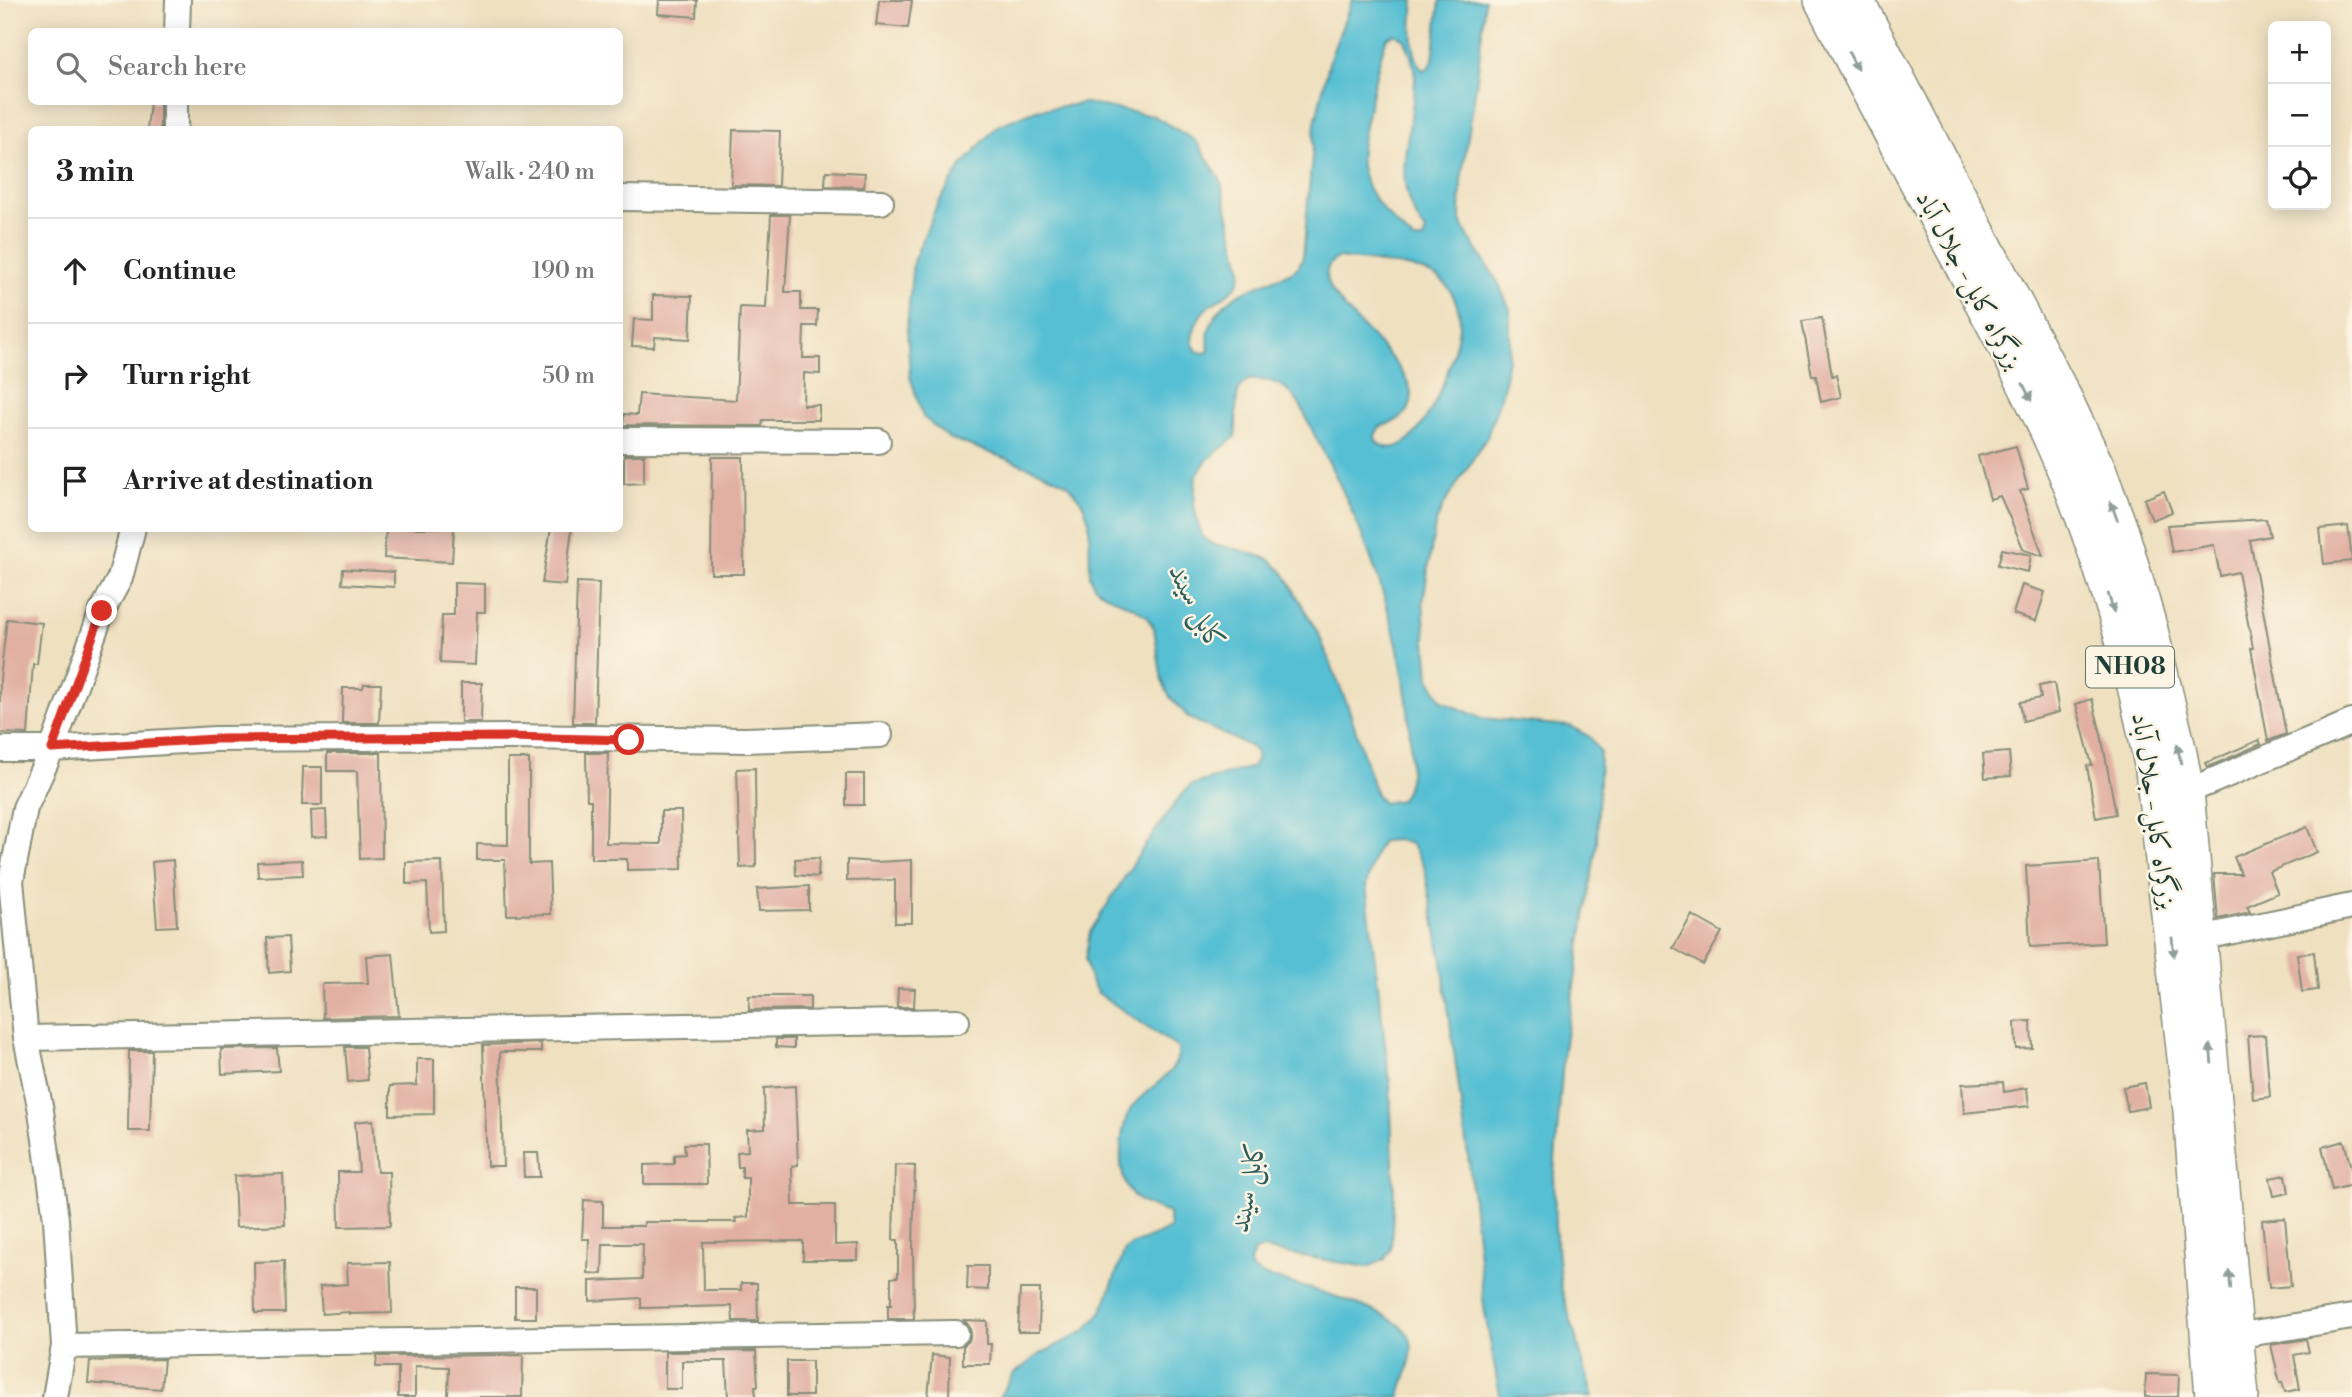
<!DOCTYPE html>
<meta charset="utf-8">
<style>
body{margin:0;font-family:"Libre Bodoni",Amiri,serif;background:#f6f6f6;color:#222}
.controls{position:absolute;right:21px;top:21px;display:grid;overflow:hidden;border-radius:10px;box-shadow:0 4px 18px #0003}
.controls button{width:63px;height:63px;display:grid;place-items:center;padding:0;border:0;border-bottom:2px solid #e0e0e0;background:#fff;color:#222;font:35px sans-serif}
.stop{position:absolute;width:21px;height:21px;margin:-16px;border:5px solid #d93025;border-radius:50%;background:#fff}
.stop.end{background:#d93025;border-color:#fff;box-shadow:0 2px 7px #0008}
.list{margin:0;padding:0;list-style:none}
h2{display:flex;justify-content:space-between;align-items:center;height:91px;margin:0;padding:0 28px;font-size:30px}
h2 small{font-size:23px;font-weight:400;color:#767676}
.list li{display:grid;grid-template-columns:46px 1fr auto;gap:21px;align-items:center;box-sizing:border-box;height:105px;padding:0 28px;border-top:2px solid #e0e0e0}
.list b{display:block;font-size:26px;white-space:nowrap}
.list em{font-size:23px;font-style:normal;color:#767676}
.icon{flex:none;width:38px;height:38px;fill:none;stroke:currentColor;stroke-width:2;stroke-linecap:round;stroke-linejoin:round}
.map{position:relative;flex:none;width:2352px;height:1397px;overflow:hidden}
.search{position:absolute;background:#fff;box-shadow:0 4px 18px #0003;left:28px;top:28px;width:595px;height:77px;display:flex;align-items:center;gap:18px;box-sizing:border-box;padding:0 24px;border-radius:10px;color:#767676;font-size:26px}
.panel{position:absolute;background:#fff;box-shadow:0 4px 18px #0003;left:28px;top:126px;width:595px;height:406px;border-radius:10px}
.map>svg:first-child{display:block}
.water{fill:#56bfd3;stroke:#3a7e84;stroke-width:2;fill-rule:evenodd}
.building{fill:#e1b0a3}
.lines{fill:none;stroke-linecap:round;stroke-linejoin:round}
.minor-casing{stroke:#878e7a;stroke-width:28}
.highway-casing{stroke:#878e7a;stroke-width:38}
.minor{stroke:#fff;stroke-width:24}
.highway{stroke:#fff;stroke-width:35}
.oneway{fill:#8f9e9a}
.route{stroke:#d93025;stroke-width:9}
.labels{text-anchor:middle;dominant-baseline:central;stroke-width:5;stroke-linejoin:round;paint-order:stroke}
.shield{fill:#fcf5e5;stroke:#617469;stroke-width:2}
.shield-label{font-size:24px;font-weight:bold;fill:#1f3d34}
.street-label{font-size:26px;fill:#1f3d34;stroke:#fcf5e5}
.water-label{font-size:28px;font-style:italic;fill:#2d5e5c;stroke:#fcf5e5}
</style>
<div class="map">
<svg width="2352" height="1397" viewBox="0 0 2352 1397">
<rect width="100%" height="100%" fill="#fcf5e5"/>
<filter id="ink" filterUnits="userSpaceOnUse"><feTurbulence type="fractalNoise" baseFrequency=".0143" numOctaves="2"/><feDisplacementMap in="SourceGraphic" scale="14" xChannelSelector="R" yChannelSelector="G"/><feConvolveMatrix kernelMatrix="1 2 1 2 8 2 1 2 1" color-interpolation-filters="sRGB"/></filter>
<filter id="wash" filterUnits="userSpaceOnUse"><feTurbulence type="fractalNoise" baseFrequency=".00686" numOctaves="4" result="noise"/><feDisplacementMap in="SourceGraphic" scale="28" xChannelSelector="R" yChannelSelector="G"/><feGaussianBlur stdDeviation="1.57" result="paint"/><feColorMatrix in="noise" values="0 0 0 0 0 0 0 0 0 0 0 0 0 0 0 0 0 1.4 0 .05"/><feComposite in="paint" operator="in"/></filter>
<g filter="url(#wash)">
<rect width="100%" height="100%" fill="#efe0c0"/>
<path class="water" d="M1352,0H1414C1412,20 1409,54 1423,70L1428,68L1433,60L1440,0H1485L1477,80L1461,180L1460,219L1469,238L1496,279L1510,309V346L1503,390L1487,437L1443,506L1435,525L1423,602L1426,641L1429,678L1442,701L1481,718L1570,726L1590,737L1600,752L1597,842L1564,1049L1554,1173L1555,1227L1561,1287L1593,1397H1500L1484,1307L1470,1171L1442,962L1424,866L1411,844L1398,840L1382,841L1374,856L1366,886L1390,1084L1394,1188L1391,1249L1384,1260L1367,1267L1262,1249L1254,1251L1250,1263L1252,1269L1262,1275C1292,1284 1401,1310 1410,1338C1416,1355 1403,1380 1400,1397H999L1014,1374L1038,1355L1085,1331L1102,1311L1125,1250L1131,1245L1170,1229L1169,1213C1138,1202 1124,1198 1121,1163C1120,1145 1121,1127 1130,1110C1142,1089 1182,1075 1178,1048L1098,993L1090,980L1085,959L1090,932L1143,848L1179,798L1191,785L1252,767L1257,758L1255,751L1249,746L1189,718L1170,697L1162,681L1154,628L1146,616L1133,607L1104,594L1094,586L1090,576L1089,521L1083,504L1068,484L1040,471L949,438L923,417L910,376L907,328L913,262L937,205L961,167L997,126L1036,110L1085,103L1154,116L1196,141L1220,179L1241,267C1241,273 1241,278 1238,283C1224,304 1202,299 1194,331C1191,340 1192,345 1198,352L1208,353C1210,346 1207,338 1209,331C1218,293 1261,286 1292,272L1299,266L1303,257L1315,123L1330,59ZM1395,34L1405,40C1410,52 1414,63 1415,76C1415,131 1385,183 1426,231L1423,240H1413C1393,221 1369,200 1362,171C1357,151 1366,126 1369,106C1374,83 1378,60 1387,38ZM1337,258C1359,260 1427,266 1441,280C1450,287 1456,301 1459,312C1465,341 1417,479 1376,441L1375,435L1380,427C1386,424 1394,423 1400,418C1457,377 1283,290 1337,258ZM1248,380C1267,379 1283,382 1295,398C1304,409 1309,424 1315,436C1364,526 1406,635 1410,738C1411,760 1413,781 1401,800L1383,803L1376,794L1349,709L1319,635L1284,573L1269,559L1240,550L1212,544L1203,537L1198,524L1194,505L1196,476L1207,460L1235,437C1239,419 1230,390 1248,380Z"/>
<g id="blocks">
<path class="building" d="M659,0H697L696,17L658,14Z
M879,0H912L908,28L876,25Z
M150,102H160V130H147Z
M733,130L780,131L778,186L731,185Z
M826,171L865,173L864,187L825,186Z
M771,215H790L785,292H801V310H818L817,326H804L803,358H820V374L804,373L803,405H819V420H763L762,426L623,425L624,414L637,415L639,394L736,400L740,307L766,308Z
M653,295L692,296L690,339L655,337L654,347L632,346L634,319L653,320Z
M1822,318L1832,376L1836,375L1841,397L1821,402L1816,376H1812L1802,321Z
M2016,446L2028,489L2020,491L2043,556L2024,550L2000,496L1990,499L1978,456Z
M624,455H644V483L624,484Z
M712,457H743L744,574H711Z
M2164,491L2172,512L2152,520L2144,499Z
M2266,519L2270,536L2250,540L2286,734L2268,741L2251,648H2253L2238,572L2220,576L2214,545L2172,552L2167,525Z
M2348,526L2352,561L2324,564L2320,529Z
M386,528H454L452,562L384,558Z
M551,528H572L565,585L542,583Z
M2002,549L2031,555L2028,572L1998,565Z
M343,569L394,572V587L342,584Z
M577,582L599,583L595,723H573Z
M454,583L485,584V612H477L475,665L440,663L442,615H454Z
M2022,585L2045,592L2036,621L2013,614Z
M7,619L42,623L37,664H33L28,734L0,733V679Z
M2100,657L2107,681L2092,686L2086,661Z
M461,683H482L481,722H461Z
M2054,683L2059,712L2023,721L2020,702L2041,698L2039,686Z
M364,684H381L379,723H342L343,688H363Z
M2092,699L2101,734L2116,814L2096,818L2087,766L2092,765L2076,704Z
M2259,740L2261,744L2208,767L2206,763Z
M2009,752L2011,776L1985,778L1983,754Z
M327,753H381L382,858L360,859L357,771H327Z
M586,753H608L606,843L661,844V811H681L682,869L627,870V859H591V800H587Z
M508,759H529V864L549,863L551,914L507,915L505,860H477V844L508,845Z
M303,767H322V805H302Z
M755,768L756,867L740,868L737,769Z
M846,774H864V805H846Z
M326,810L327,836L312,837L311,811Z
M2307,827L2317,852L2269,872L2278,893L2247,906L2250,912L2218,919L2214,874H2241L2234,857Z
M819,858L818,877L796,875L795,859Z
M173,860L177,926L157,927L152,862Z
M302,860L303,875L258,877L257,862Z
M847,860L876,862L912,860V923H895V880L847,881Z
M442,861L444,931L429,932L427,883L406,884V862Z
M2099,861L2104,943L2030,947L2026,866Z
M809,886V910L759,911L757,889Z
M1692,915L1722,932L1703,965L1673,948Z
M288,937L290,971L269,973L267,938Z
M2314,952L2318,990L2302,992L2297,954Z
M393,954L399,1016L323,1018L322,984L368,983L366,956Z
M898,988L915,989L914,1007H897Z
M749,996H810V1009L749,1010Z
M2031,1021L2032,1048L2016,1049L2015,1022Z
M2265,1035L2270,1097L2253,1099L2248,1036Z
M776,1039H794V1048L776,1047Z
M541,1043V1052H500L503,1166H487L483,1045Z
M345,1047H365L368,1080L348,1082Z
M277,1048L279,1071L222,1074L221,1049Z
M129,1051H152L150,1131H128Z
M417,1059H434V1114L390,1115V1086L417,1085Z
M2003,1082L2004,1092L2027,1088L2029,1106L1964,1113L1962,1084Z
M2145,1083L2149,1107L2128,1111L2123,1087Z
M795,1086L798,1165L792,1166L793,1205H835V1245L858,1244V1260H803V1241L703,1242L704,1290H741V1283H757L758,1321H733L732,1306L641,1308V1298L590,1301V1281L642,1279L643,1244H603L602,1274L588,1273L589,1239H582L584,1200L603,1201V1226H644V1222H736L735,1218L748,1217V1178H742V1167H738L737,1152L748,1151L747,1130L765,1129L764,1088Z
M373,1120L377,1172H389L390,1226L339,1227L338,1172H359L355,1122Z
M2344,1141L2352,1172V1185L2332,1190L2322,1147Z
M684,1144H706L707,1184H644V1165L674,1164V1155L685,1154Z
M523,1153H538L540,1177H524Z
M895,1165L915,1166L913,1248L914,1319H888V1305H891V1278L898,1277V1240H893Z
M283,1174L285,1225L236,1227L234,1176Z
M2286,1175L2289,1193L2274,1196L2270,1178Z
M2285,1218L2291,1286L2269,1288L2262,1220Z
M284,1261L285,1313H255L254,1262Z
M390,1262L392,1313L349,1314V1312L322,1314L320,1286L348,1284L347,1263Z
M968,1266H988V1290L967,1289Z
M515,1287H536V1318H515Z
M1020,1289H1040L1039,1332H1018Z
M964,1320L987,1321V1344H991L990,1364H963V1346L969,1341L971,1333L969,1326Z
M2306,1339L2309,1352L2294,1355L2300,1389L2285,1392L2282,1382L2280,1383L2271,1345Z
M756,1351L758,1386H755L756,1397H728L726,1361H682V1389H665V1352Z
M523,1355L522,1397H448L449,1367L415,1366V1397H398V1367H376L377,1356Z
M932,1355L950,1357L949,1397H928Z
M164,1359L161,1389L88,1383L90,1361Z
M787,1361H812V1396H787Z
M2146,1374L2179,1375L2178,1397H2145Z"/>
</g>
</g>
<g filter="url(#ink)">
<use href="#blocks" fill-opacity="0" stroke="#878e7a" stroke-width="2"/>
<g class="lines">
<defs>
<path id="minor" d="M177,32L178,0
M175,130V102
M620,198L881,202
M620,440L878,441
M0,749H52L102,611L120,578L133,528
M2186,792L2352,722
M2200,938L2352,906
M26,1038L957,1021
M2235,1336L2352,1317
M64,1346L956,1333
M55,1397L64,1346L56,1219L41,1111L26,1038L11,881L25,808L52,749L215,739L509,737L746,740L880,735"/>
<path id="highway" d="M1822,0C1864,82 1907,163 1951,244C1993,322 2038,402 2071,485C2108,577 2135,673 2153,770L2191,1111L2213,1397
M1856,0L2063,396L2099,472L2121,532L2150,630L2179,753L2186,792L2241,1397"/>
</defs>
<use href="#minor" class="minor-casing"/>
<use href="#highway" class="highway-casing"/>
<use href="#minor" class="minor"/>
<use href="#highway" class="highway"/>
</g>
<defs><path id="oneway-solid" d="M-6-.8H1V-3.2L6.5 0L1 3.2V.8H-6Z" transform="scale(1.75)"/></defs>
<g class="oneway">
<use href="#oneway-solid" transform="translate(1853 61) rotate(63)"/>
<use href="#oneway-solid" transform="translate(2027 392) rotate(64)"/>
<use href="#oneway-solid" transform="translate(2114 511) rotate(-110)"/>
<use href="#oneway-solid" transform="translate(2111 603) rotate(73)"/>
<use href="#oneway-solid" transform="translate(2179 754) rotate(-101)"/>
<use href="#oneway-solid" transform="translate(2173 947) rotate(84)"/>
<use href="#oneway-solid" transform="translate(2211 1054) rotate(-95)"/>
<use href="#oneway-solid" transform="translate(2230 1280) rotate(-95)"/>
</g>
</g>
<g class="lines" filter="url(#ink)">
<path class="route" d="M102,611L52,749L215,739L509,737L629,740"/>
</g>
<g class="labels">
<rect class="shield" x="2086" y="646.5" width="88" height="41" rx="5"/>
<g class="shield-label">
<text x="2130" y="667">NH08</text>
</g>
<g class="street-label">
<text transform="translate(1969 280) rotate(62)">بزرگراه کابل- جلال آباد</text>
<text transform="translate(2154 811) rotate(82)">بزرگراه کابل- جلال آباد</text>
</g>
<g class="water-label">
<text transform="translate(1197 608) rotate(63)">کابل سيند</text>
<text transform="translate(1248 1186) rotate(-79)">کابل سيند</text>
</g>
</g>
</svg>
<div class="controls">
<button>+</button>
<button>−</button>
<button><svg class="icon" aria-label="locate" viewBox="0 0 24 24"><circle cx="12" cy="12" r="6"/><path d="M12 2v4M12 18v4M2 12h4M18 12h4"/></svg></button>
</div>
<div class="stop" style="left:629px;top:740px"></div>
<div class="stop end" style="left:102px;top:611px"></div>
<div class="search"><svg class="icon" aria-label="search" viewBox="0 0 24 24"><circle cx="10" cy="10" r="6"/><path d="M15 15l6 6"/></svg>Search here</div>
<section class="panel">
<h2>3 min<small>Walk · 240 m</small></h2>
<ul class="list">
<li><svg class="icon" aria-label="ahead" viewBox="0 0 24 24"><path d="M12 20V5M6 11l6-6 6 6"/></svg><div><b>Continue</b></div><em>190 m</em></li>
<li><svg class="icon" aria-label="right" viewBox="0 0 24 24"><path d="M7 20v-9h11M14 6l5 5-5 5"/></svg><div><b>Turn right</b></div><em>50 m</em></li>
<li><svg class="icon" aria-label="arrive" viewBox="0 0 24 24"><path d="M6 21V4h12l-3 4 3 4H6"/></svg><div><b>Arrive at destination</b></div></li>
</ul>
</section>
</div>
